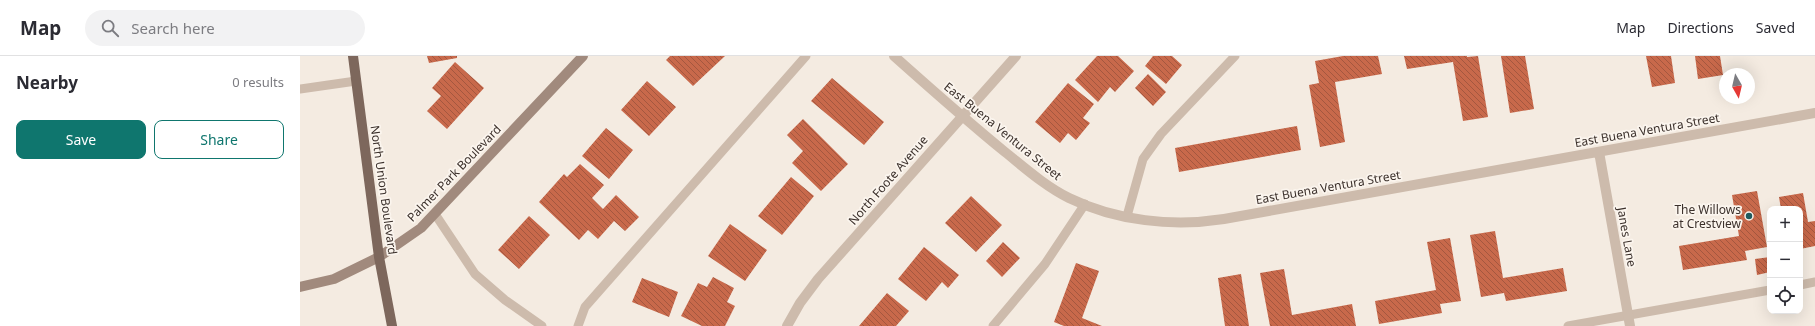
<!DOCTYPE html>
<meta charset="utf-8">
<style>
body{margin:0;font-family:"Noto Sans",sans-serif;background:#f2f2f3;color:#2b2b33}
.controls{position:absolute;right:12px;bottom:12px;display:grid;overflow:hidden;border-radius:8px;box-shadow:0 4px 16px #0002}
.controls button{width:36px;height:36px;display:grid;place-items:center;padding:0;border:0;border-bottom:1px solid #e1e1e2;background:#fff;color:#2b2b33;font:20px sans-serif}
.compass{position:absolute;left:1419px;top:12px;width:36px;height:36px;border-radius:50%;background:#fff;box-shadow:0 4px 16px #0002;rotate:172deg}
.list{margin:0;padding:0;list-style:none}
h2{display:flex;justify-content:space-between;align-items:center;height:52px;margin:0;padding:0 16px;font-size:17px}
h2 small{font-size:13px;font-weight:400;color:#7c7c81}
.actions{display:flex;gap:8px;padding:12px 16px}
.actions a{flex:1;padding:9px 0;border:1px solid #0f766e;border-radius:8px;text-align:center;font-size:14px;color:#0f766e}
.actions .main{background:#0f766e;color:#fff}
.icon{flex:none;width:22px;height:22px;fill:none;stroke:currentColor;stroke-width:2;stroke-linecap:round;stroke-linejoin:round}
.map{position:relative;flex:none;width:1515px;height:270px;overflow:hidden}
header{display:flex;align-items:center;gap:24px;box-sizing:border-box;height:56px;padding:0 20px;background:#fff;border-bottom:1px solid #e1e1e2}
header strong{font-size:19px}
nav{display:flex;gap:22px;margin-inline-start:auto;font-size:14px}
.search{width:280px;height:36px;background:#f2f2f3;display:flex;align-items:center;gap:10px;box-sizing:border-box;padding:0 14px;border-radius:22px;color:#7c7c81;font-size:15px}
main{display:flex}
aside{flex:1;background:#fff}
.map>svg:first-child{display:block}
.building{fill:url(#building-back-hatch)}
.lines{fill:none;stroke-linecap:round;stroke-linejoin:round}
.service{stroke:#cdbbac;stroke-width:9}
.minor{stroke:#cdbbac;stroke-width:10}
.secondary{stroke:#a18a7d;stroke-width:10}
.primary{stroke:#7d675c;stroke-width:10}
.poi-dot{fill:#1f5a5e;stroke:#fbf5ee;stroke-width:1.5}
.labels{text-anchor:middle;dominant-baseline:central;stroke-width:3.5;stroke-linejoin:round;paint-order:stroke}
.street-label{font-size:12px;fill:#3b302b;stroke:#fbf5ee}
.poi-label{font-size:12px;fill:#3b302b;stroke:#fbf5ee;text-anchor:end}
</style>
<header>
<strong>Map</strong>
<div class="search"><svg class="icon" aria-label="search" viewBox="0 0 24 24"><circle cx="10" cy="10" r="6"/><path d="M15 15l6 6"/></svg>Search here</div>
<nav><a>Map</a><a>Directions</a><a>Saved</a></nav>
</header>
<main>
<aside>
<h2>Nearby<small>0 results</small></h2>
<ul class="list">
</ul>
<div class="actions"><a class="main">Save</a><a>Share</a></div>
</aside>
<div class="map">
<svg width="1515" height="270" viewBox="0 0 1515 270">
<defs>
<pattern id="building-back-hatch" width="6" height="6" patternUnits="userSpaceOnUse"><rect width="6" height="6" fill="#c8694b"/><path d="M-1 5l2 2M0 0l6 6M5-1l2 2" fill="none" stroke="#a4573f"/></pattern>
</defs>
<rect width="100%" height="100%" fill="#f4ebe1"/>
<path class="building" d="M127,0H157V2L129,7Z
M370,0H425L393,30L366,4Z
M797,0H818L834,15L815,36L810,31L798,46L775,24Z
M853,0H872L882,9L866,28L845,10Z
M1043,0H1078L1082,18L1035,26L1045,86L1020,91L1009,29L1019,27L1015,5Z
M1104,0H1167V1L1178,0L1188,61L1163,65L1153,6L1107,13Z
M1201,0H1225L1234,53L1210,57Z
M1346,0H1371L1375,27L1352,31Z
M1395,0H1420L1423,19L1398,23Z
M155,6L184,32L147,73L127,55L141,40L132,32Z
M848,18L866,36L853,50L835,32Z
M532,22L584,66L564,89L511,45Z
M347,25L376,51L349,80L321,54Z
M768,27L794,48L783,62L790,67L776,84L768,77L760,87L735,66Z
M503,63L548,108L521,135L492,107L503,95L487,79Z
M997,70L1001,94L879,116L875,92Z
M306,72L333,94L309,123L282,100Z
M280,108L304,129L292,142L303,153L316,139L339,161L325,175L314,165L298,183L288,174L279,184L239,146L264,118L267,121Z
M491,121L514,140L482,179L458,160Z
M1457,135L1467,191L1445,195L1447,204L1383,214L1379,190L1439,180L1432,139Z
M1503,137L1508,166L1515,165V190L1500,193V153H1481L1479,141Z
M671,140L702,169L676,196L645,167Z
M229,160L250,179L219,213L198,194Z
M430,168L467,194L445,225L408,200Z
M1195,175L1203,222L1263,212L1267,235L1206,245L1204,237L1181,241L1170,179Z
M1150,182L1161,245L1140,248L1142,257L1079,268L1075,245L1136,234L1127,186Z
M703,186L720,202L702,221L686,205Z
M624,191L659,219L648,232L642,226L626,245L598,223Z
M1470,201V216L1457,219L1455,203Z
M776,207L799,215L782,262L802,270H764L754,266Z
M984,213L992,259L1052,248L1056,270H970L960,217Z
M941,218L949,270H925L918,222Z
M413,221L434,232L427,246L435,250L425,270H402L381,260L398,227L407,231Z
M342,222L378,236L369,261L332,246Z
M587,237L609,255L596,270H559Z"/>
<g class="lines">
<path class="service" d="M0,33L56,25
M135,158L175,218L205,244L242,270
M827,160L843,103L861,78L935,0
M1500,229L1515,226
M278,270L285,251L506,0
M693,270L745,208L785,148
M1268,270L1470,234"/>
<path class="minor" d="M594,0C631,33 667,65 705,96C725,112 745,130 769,142C816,165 873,171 924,163L1515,57
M1299,96L1330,270
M487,270L500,247L518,223L716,0"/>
<path class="secondary" d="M0,231L34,223L79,201L121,172L283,0"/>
<path class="primary" d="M53,0L79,201L92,270"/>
</g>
<circle class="poi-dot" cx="1449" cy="160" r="4"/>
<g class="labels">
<g class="street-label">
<text transform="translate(1347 74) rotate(-10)">East Buena Ventura Street</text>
<text transform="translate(703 75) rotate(39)">East Buena Ventura Street</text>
<text transform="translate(154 117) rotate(-46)">Palmer Park Boulevard</text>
<text transform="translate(588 124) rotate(-49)">North Foote Avenue</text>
<text transform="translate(1028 131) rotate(-10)">East Buena Ventura Street</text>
<text transform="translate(84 134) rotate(82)">North Union Boulevard</text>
<text transform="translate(1327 181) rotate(80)">Janes Lane</text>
</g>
<g class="poi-label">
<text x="1441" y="153">The Willows<tspan x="1441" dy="14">at Crestview</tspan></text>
</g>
</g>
</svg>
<div class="controls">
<button>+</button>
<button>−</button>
<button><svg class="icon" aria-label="locate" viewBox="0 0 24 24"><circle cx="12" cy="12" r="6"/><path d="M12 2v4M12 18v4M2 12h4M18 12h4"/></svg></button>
</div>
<svg class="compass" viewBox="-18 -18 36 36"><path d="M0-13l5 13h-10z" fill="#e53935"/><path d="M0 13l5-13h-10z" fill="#7c7c81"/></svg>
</div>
</main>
